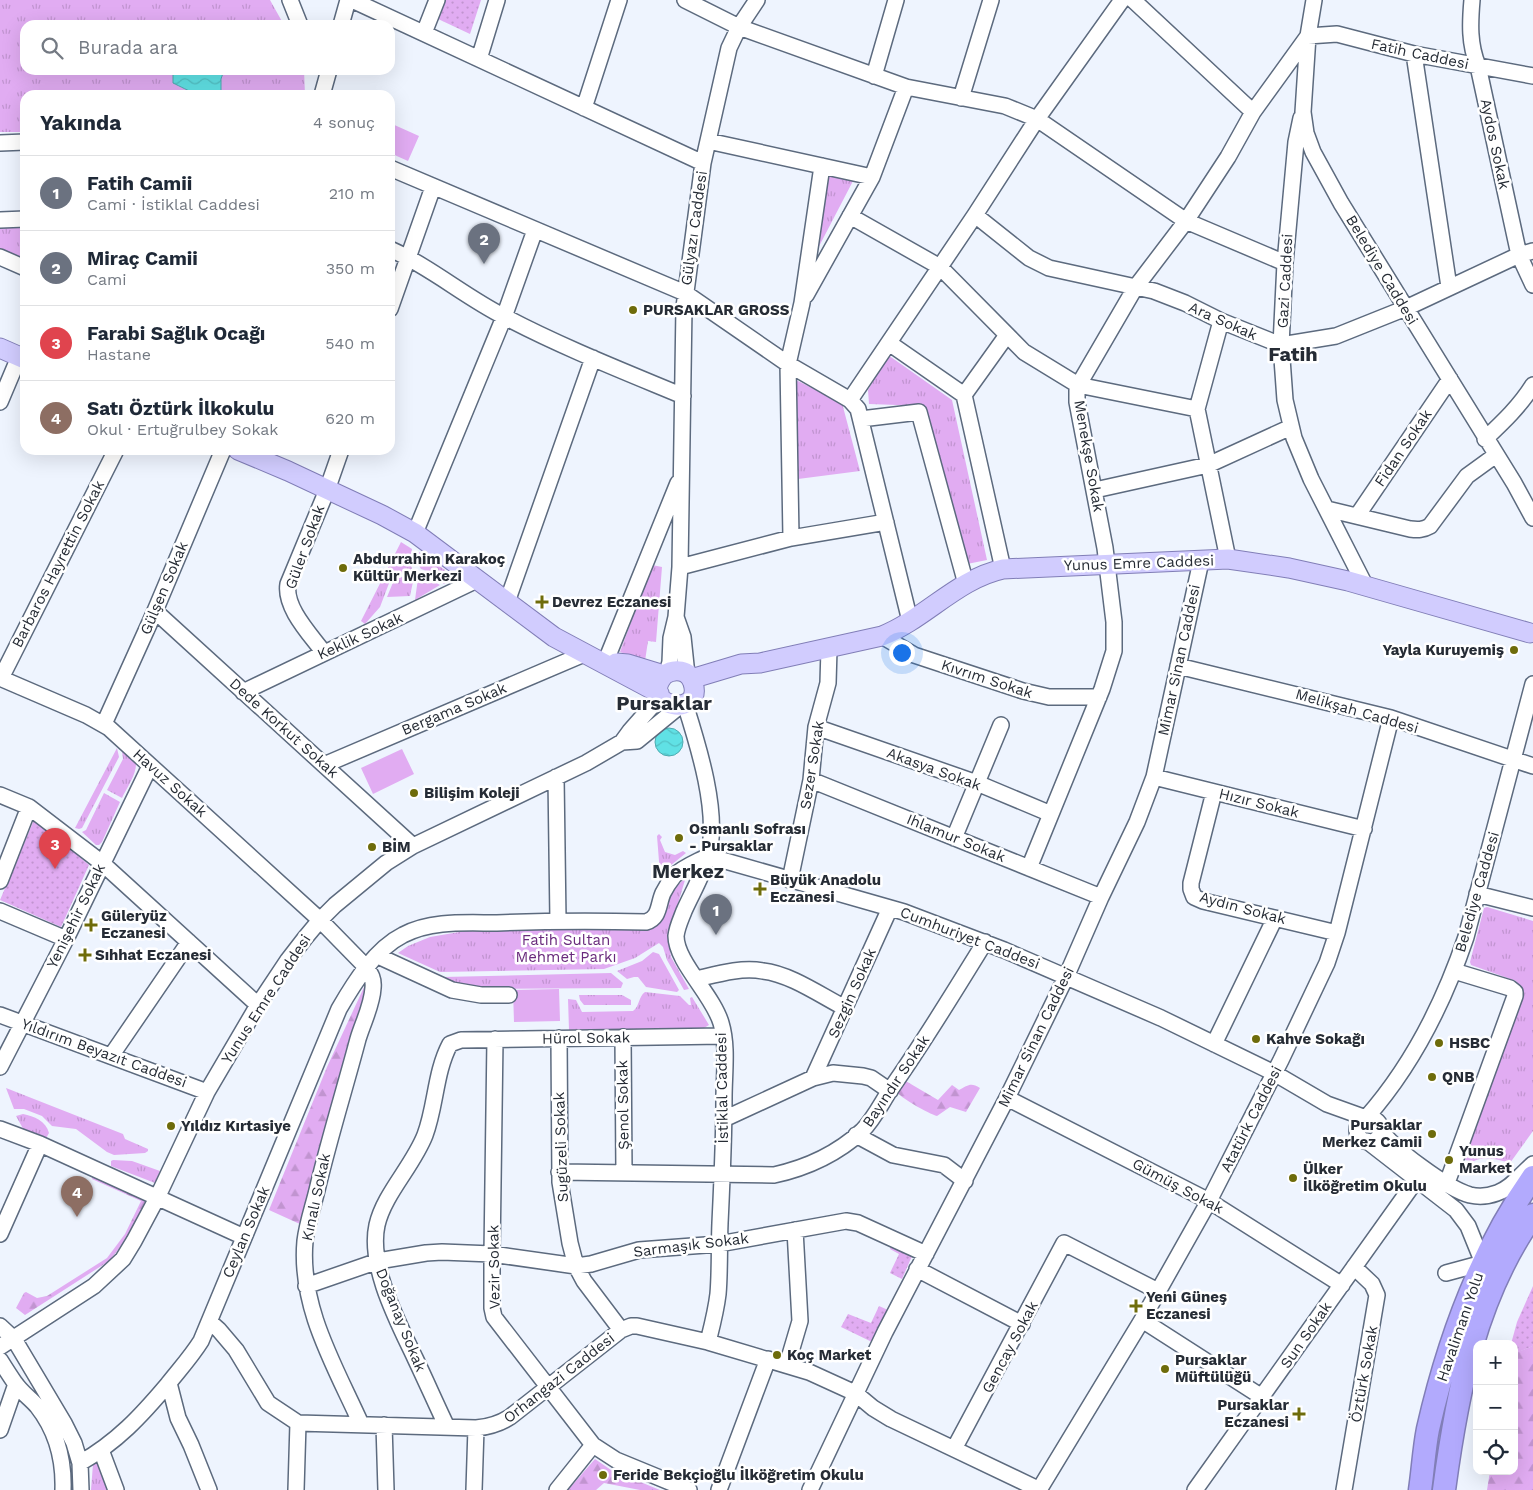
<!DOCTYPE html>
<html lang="tr">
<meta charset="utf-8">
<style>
body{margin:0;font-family:"Work Sans",sans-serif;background:#f2f2f3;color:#1f2937}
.controls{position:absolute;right:15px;bottom:15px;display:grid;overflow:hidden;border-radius:10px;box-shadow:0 5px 20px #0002}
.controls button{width:45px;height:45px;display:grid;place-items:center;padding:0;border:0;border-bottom:1px solid #e0e1e3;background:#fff;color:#1f2937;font:25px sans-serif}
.you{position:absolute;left:901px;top:652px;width:18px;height:18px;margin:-12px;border:4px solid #fff;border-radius:50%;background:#1a73e8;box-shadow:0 0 0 8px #1a73e833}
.badge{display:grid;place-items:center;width:32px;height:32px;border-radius:50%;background:#db2777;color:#fff;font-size:16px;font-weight:700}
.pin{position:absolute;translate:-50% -41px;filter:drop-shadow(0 1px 2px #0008)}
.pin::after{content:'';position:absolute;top:26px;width:18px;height:15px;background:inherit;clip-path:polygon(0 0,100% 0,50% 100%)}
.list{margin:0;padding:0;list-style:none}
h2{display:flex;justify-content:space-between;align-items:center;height:65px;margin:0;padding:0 20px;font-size:21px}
h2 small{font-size:16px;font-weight:400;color:#747a83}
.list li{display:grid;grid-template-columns:32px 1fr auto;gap:15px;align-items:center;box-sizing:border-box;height:75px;padding:0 20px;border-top:1px solid #e0e1e3}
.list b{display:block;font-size:19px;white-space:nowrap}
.list p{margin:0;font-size:16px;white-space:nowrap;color:#747a83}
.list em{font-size:16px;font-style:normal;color:#747a83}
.icon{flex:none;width:28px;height:28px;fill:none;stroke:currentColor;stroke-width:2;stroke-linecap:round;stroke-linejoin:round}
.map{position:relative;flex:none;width:1533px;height:1490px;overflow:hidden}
.search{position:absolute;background:#fff;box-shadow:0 5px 20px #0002;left:20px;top:20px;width:375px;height:55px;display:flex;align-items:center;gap:12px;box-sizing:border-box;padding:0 18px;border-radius:15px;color:#747a83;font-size:19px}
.panel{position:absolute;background:#fff;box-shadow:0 5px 20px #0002;left:20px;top:90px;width:375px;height:365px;border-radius:15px}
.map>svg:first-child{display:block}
.grass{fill:url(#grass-dots)}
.forest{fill:url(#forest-firs)}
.park{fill:url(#park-tufts)}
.pitch{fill:#e1acf2}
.water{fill:url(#water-waves);stroke:#4fabb0}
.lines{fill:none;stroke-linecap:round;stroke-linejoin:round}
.minor-casing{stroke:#5c6a7e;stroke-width:18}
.major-casing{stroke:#817eb7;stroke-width:21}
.highway-casing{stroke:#817eb7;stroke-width:25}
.minor{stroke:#fff;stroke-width:15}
.major{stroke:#d1ccfe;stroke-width:19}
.highway{stroke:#b2aafd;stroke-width:22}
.poi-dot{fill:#6e6c0b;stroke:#fff;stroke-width:2}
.labels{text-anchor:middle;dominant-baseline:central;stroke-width:5;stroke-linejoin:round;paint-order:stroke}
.street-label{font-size:15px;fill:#262c35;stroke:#fff}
.poi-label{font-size:15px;font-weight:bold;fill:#262c35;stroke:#fff;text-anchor:start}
.park-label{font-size:15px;fill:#692a7c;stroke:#fff}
.district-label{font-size:20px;font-weight:bold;fill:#262c35;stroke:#fff}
</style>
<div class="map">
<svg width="1533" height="1490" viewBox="0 0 1533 1490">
<defs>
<pattern id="grass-dots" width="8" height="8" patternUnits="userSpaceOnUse" patternTransform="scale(1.25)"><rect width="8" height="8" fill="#e1acf2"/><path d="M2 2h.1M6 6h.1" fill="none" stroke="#c194d0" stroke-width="1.8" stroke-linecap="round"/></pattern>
<pattern id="forest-firs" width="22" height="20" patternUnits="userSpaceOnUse" patternTransform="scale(1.25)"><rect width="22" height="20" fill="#e1acf2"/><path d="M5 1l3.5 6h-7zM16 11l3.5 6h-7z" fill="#c194d0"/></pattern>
<pattern id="park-tufts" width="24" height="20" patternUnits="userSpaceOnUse" patternTransform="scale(1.25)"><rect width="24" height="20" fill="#e1acf2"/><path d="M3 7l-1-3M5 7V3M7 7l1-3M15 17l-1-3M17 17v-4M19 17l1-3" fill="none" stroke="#c194d0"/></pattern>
<pattern id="water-waves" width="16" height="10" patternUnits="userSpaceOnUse" patternTransform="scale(1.25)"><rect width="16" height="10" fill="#60e1e5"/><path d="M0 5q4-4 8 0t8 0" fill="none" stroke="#53c1c5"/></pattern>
</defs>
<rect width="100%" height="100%" fill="#eef4fe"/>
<path class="grass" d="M444,0H481L470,34L436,18Z
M34,820L39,823L89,865L61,927L0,900Z
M892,1244L912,1256L902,1279L890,1273L899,1254L890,1249Z
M1533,1286V1346L1516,1353L1514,1357V1344H1511L1517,1322Z
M879,1306L888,1310L872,1342L841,1327L848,1314L871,1323Z"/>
<path class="forest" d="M365,985L367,990L302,1225L269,1210L327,1067Z
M904,1080L938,1100L952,1085L959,1090C968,1085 971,1082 980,1088L966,1112L950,1107L937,1116C929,1114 899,1097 896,1091Z
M93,1176L148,1200L130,1235L109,1261L25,1315L16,1308L24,1293L26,1292L37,1298L47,1296L107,1258L125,1234L141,1201L92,1179Z
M1533,1346V1490H1487L1490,1471H1514V1357L1515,1353Z
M595,1459L611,1470L660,1490H640L604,1483L596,1490H568Z"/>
<path class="park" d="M0,0H270L284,25H25V70H304L305,95H25V132H0Z
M828,173L853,181L814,256Z
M0,223H25V261L0,250Z
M888,355L952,400L987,560L967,564L925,406L869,404L868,390Z
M796,380L842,403L860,471L798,479Z
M401,542L412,549L410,562L412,569L391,578L380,607L365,624L361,621Z
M419,552L445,570L444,574L450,580L444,584L433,573L421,569L416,561Z
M652,565L662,567L656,642L648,641L645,661L620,652Z
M410,574L414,577L410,596L387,597L394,580Z
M423,575L440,585L415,600L418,578Z
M117,748L119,757L82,828L79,829L75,828Z
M122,751L136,762C137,774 127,787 122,798L107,790L123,759Z
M104,793L120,802L102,842L99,845H96L82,832L86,830Z
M659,834L662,837L660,840L665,852L675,855L683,851L686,853L660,874L657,836Z
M683,880H685L668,937L671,957L689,989L684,990L667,960L663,947L659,943L635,958L604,969L440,972L398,953L408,946L430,937L465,931L656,925C664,919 664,909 668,900C672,892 677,886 683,880Z
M1487,907L1533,921V1131L1510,1163C1496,1159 1485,1155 1472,1162L1463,1159L1512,1026L1522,993L1516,981L1471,965L1470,962L1484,908Z
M653,952L659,954L679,990L677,992L646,987L638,977H634L627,979L617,971L642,961Z
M611,973L623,983L621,988L480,989L444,981L443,977Z
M645,992L680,996L689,1005H691L690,998L692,997L709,1025L704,1028L569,1030L568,999L576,1000L582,1012L633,1011C640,1006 638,997 645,992Z
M579,995H622L631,1000V1005H584L580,1000Z
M6,1088L123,1134L125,1139L148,1149V1151L145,1153L114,1155L107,1152L76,1129L52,1126L42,1116L24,1109H14Z
M23,1114C34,1116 46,1121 49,1133L45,1140L25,1132L16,1116Z
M113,1160L132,1161L160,1171L155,1183L111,1166V1161Z
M96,1461L103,1468L112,1490H91L93,1464Z"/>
<path class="pitch" d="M390,123L419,136L408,161L390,153Z
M402,749L414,774L373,794L361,768Z
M559,989L560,1021L514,1022L513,990Z"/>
<path class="water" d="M160,70H224L221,79V91C206,102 188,90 173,83V72Z
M655 742a14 14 0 1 1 28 0a14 14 0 1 1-28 0Z"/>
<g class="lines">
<defs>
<path id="minor" d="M290,0L300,25
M352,0L703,163
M685,0L739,27L906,87L1005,106L1037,119L1186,221L1285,263
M1133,0L1253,112
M1314,0L1308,36L1303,112L1306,133L1313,152L1341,203L1514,483L1533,518
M1472,0C1470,23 1469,44 1478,66L1519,255L1533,285
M341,25L348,0
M424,33L437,0
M1414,54L1449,287
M479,59L497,0
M874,76L896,0
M322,95L329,70
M961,98L991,0
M584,108L619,0
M1301,118L1296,142L1285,263L1281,345L1285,400L1294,438L1311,479L1365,585
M708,141L872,177
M0,143L25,142
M390,168L685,293L788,364L850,400L858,409L910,621
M975,215L1029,258L1049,268L1154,291L1185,303L1221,321L1281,345L1336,336L1406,308L1519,255L1533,251
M850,216L940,267L1024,352L1078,385L1197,409
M0,220L25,219
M390,249C431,267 465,297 505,317C562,347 623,371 683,396
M0,257L25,268
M806,295L872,177L906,87
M390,309L433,187
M1221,321L1197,409L1228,559
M889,343L964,395L1003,569
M964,395L1007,335
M850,400L975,215L1037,119L1122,0
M0,402L19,357
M861,419L919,412L966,584
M1485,439C1503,422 1520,406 1533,385
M1095,490L1208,465L1291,427
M1327,509L1410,529C1418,530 1423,530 1430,526L1467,476L1496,455
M1357,516L1450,379
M415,533L504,317L535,230
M791,538L788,364L802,303L822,166
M680,567L791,538L886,522
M507,602L593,358
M155,611L413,846
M676,617L683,637L687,675
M882,636L914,655L1023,691L1049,697H1099
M324,653C311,635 284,608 288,584L327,490L341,450
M605,663L678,483
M1178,666L1391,718L1533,766
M667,673L670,662L671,638L676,617L680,567L684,307L703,163L729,48L739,27L757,0
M0,678L86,715L109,728L320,920L366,967C371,974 374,979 373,988C372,1006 363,1022 358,1039C345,1088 330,1136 318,1186C314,1204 307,1223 305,1241C299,1307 335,1366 361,1424
M1,678L116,450
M243,692L477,580
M685,704C698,745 720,814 708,856C703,875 692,893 684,911C681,919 677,927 676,936C676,962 713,995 721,1023C728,1046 724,1074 724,1098C724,1140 722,1181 720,1223C719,1246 720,1271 718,1294C716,1311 712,1326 708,1342
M104,724L155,611L223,450
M816,727L977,783L1051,814
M622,742L630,731L660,697
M324,765L584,654
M556,777L558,921
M1154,777L1364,829
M811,780L1101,897
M1214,792L1191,883V889L1194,897L1203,901L1337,933
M0,795L29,807L102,863L258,1005
M954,838L1001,725
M1029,868L1102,689L1114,651V622L1105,548L1077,402V390L1082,379L1135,288L1186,221L1228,157L1253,112L1308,36L1337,34L1414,54L1533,76
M790,880L811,780L816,727L828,683L829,649
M0,881L29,807
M1477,894L1533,908
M0,911L66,939
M378,956L452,990L481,995H509
M697,979C718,974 741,967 763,971C790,974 820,995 845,1008
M0,1015L207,1092
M623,1037L624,1173
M559,1038L560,1182L570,1243L576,1266L584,1281L621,1330
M495,1039L492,1254V1308L494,1317L593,1445L616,1460L689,1490
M1214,1044L1275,918
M111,1056L189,942
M0,1067L66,939L150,766
M813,1078L890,908
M1007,1098L1209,1201L1342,1285
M1357 1130a12 12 0 1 1 24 0a12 12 0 1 1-24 0Z
M724,1119L813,1078L833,1073L863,1076L871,1078L890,1091
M0,1129L40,1144L244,1237
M1380,1129C1392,1148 1448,1189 1470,1195C1479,1197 1489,1196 1497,1193C1512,1188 1522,1173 1533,1164
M856,1135L893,1155L944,1165L965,1181
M1367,1141L1456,1210L1468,1226L1483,1263L1446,1273
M559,1172L774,1175C806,1168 838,1153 862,1131C874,1119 881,1104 890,1090C924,1042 954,992 985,942
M1447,1183L1515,996V992L1510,988L1454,971
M0,1234L40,1144
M917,1269L1022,1324
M306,1286L378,1261L426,1253L442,1252L492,1254L576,1266L591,1264L639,1250L719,1244L846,1221L858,1223L926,1254
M1142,1320L1262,1397
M210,1322L219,1330L236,1350L268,1403L298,1423L476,1428C489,1427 499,1424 510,1417L621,1330L631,1326H637L708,1342L809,1372L855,1393L873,1408L891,1419L1040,1490
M0,1326L14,1339L64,1423L74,1443L80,1463L81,1490
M0,1347L94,1286L123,1259L134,1241L157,1198L207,1092L258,1005L288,960L305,938L320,920L335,905L386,863L413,846L586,763L622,742L637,741L681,705
M0,1360C5,1368 10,1376 15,1383C21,1392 30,1398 37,1406C56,1430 64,1460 63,1490
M787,1365L800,1321L795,1230
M169,1383L178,1418L191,1445L209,1490
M384,1425L386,1490
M447,1427C436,1404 426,1381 415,1358C398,1322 368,1266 377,1225C384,1194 413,1166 425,1135C436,1106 435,1072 450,1044L461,1040L723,1036
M0,1430L16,1384
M954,1449L1064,1243L1158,1291
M101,1450L116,1490
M80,1463C117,1442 141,1416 168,1384C179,1370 191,1357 201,1341L339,1009C354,983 375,949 403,935C431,920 466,923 497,923C547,921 596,921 646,922C660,918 658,904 663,893C666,887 670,881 674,876C683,867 697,862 708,856L904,912L1004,950L1161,1018L1274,1073L1327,1104L1366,1118C1412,1066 1444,1002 1466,937L1533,684
M296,1490L298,1423
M474,1490L476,1428
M557,1490L593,1445
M719,1490L768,1359
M810,1490L885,1332L1007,1098L1066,977L1101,897L1137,822L1154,777L1201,561
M1039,1490L1142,1320L1209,1201L1281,1060L1327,963L1337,933L1391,718
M1195,1490L1417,1179
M1344,1490L1377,1295L1372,1284L1354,1267"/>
<path id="major" d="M0,348L25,359
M238,450L288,471L382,515L415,533L554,637L659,693
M616,663L628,664L664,675C674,668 689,669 693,683C704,719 637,707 664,675
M691,679L741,664L760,663L882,636C925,619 957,579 1003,569L1228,559L1289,568L1348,581L1530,633"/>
<path id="highway" d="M1420,1490C1423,1470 1424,1449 1428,1429C1448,1341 1481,1251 1533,1177
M1444,1490C1457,1393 1475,1297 1533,1215"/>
</defs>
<use href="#minor" class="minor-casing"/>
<use href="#major" class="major-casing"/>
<use href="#highway" class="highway-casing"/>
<use href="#minor" class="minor"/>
<use href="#major" class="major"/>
<use href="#highway" class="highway"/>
</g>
<g class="poi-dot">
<circle cx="633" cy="310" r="5"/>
<circle cx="343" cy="568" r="5"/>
<path d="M539.5 594.5h5v5h5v5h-5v5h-5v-5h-5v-5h5z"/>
<circle cx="1514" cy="650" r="5"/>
<circle cx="414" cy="793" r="5"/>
<circle cx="679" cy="838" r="5"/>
<circle cx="372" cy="847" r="5"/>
<path d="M757.5 881.5h5v5h5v5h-5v5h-5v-5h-5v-5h5z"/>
<path d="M88.5 917.5h5v5h5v5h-5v5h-5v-5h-5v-5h5z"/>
<path d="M82.5 947.5h5v5h5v5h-5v5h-5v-5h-5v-5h5z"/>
<circle cx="1256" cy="1039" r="5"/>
<circle cx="1439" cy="1043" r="5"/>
<circle cx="1432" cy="1077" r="5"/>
<circle cx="171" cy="1126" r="5"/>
<circle cx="1432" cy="1134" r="5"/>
<circle cx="1449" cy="1160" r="5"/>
<circle cx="1293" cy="1178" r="5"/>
<path d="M1133.5 1298.5h5v5h5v5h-5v5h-5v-5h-5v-5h5z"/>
<circle cx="777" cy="1355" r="5"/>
<circle cx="1165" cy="1369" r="5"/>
<path d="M1296.5 1406.5h5v5h5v5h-5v5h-5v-5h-5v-5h5z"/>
<circle cx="603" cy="1475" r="5"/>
</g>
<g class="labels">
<g class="street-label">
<text transform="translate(1420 54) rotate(12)">Fatih Caddesi</text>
<text transform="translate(1495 144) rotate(78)">Aydos Sokak</text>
<text transform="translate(694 228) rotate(-82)">Gülyazı Caddesi</text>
<text transform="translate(1382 270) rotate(59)">Belediye Caddesi</text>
<text transform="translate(1285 281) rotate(-87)">Gazi Caddesi</text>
<text transform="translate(1223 321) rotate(24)">Ara Sokak</text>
<text transform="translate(1403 448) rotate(-56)">Fidan Sokak</text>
<text transform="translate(1089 456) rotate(80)">Menekşe Sokak</text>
<text transform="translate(305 547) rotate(-70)">Güler Sokak</text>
<text transform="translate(1139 563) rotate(-2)">Yunus Emre Caddesi</text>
<text transform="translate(58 564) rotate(-63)">Barbaros Hayrettin Sokak</text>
<text transform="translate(164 588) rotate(-67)">Gülşen Sokak</text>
<text transform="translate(360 636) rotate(-25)">Keklik Sokak</text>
<text transform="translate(1179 660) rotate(-78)">Mimar Sinan Caddesi</text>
<text transform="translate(987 679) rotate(18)">Kıvrım Sokak</text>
<text transform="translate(454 709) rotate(-23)">Bergama Sokak</text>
<text transform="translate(1357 711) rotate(16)">Melikşah Caddesi</text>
<text transform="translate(284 728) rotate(42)">Dede Korkut Sokak</text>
<text transform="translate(812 765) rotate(-81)">Sezer Sokak</text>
<text transform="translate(934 769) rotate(20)">Akasya Sokak</text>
<text transform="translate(170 783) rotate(42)">Havuz Sokak</text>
<text transform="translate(1259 803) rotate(14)">Hızır Sokak</text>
<text transform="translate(956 838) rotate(22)">Ihlamur Sokak</text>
<text transform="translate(1477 892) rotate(-74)">Belediye Caddesi</text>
<text transform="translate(1243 908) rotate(15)">Aydın Sokak</text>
<text transform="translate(76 916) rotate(-64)">Yenişehir Sokak</text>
<text transform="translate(970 938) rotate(21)">Cumhuriyet Caddesi</text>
<text transform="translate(852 993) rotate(-66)">Sezgin Sokak</text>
<text transform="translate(266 999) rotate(-57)">Yunus Emre Caddesi</text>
<text transform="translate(1036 1037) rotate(-64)">Mimar Sinan Caddesi</text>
<text transform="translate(586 1038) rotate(-1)">Hürol Sokak</text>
<text transform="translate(104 1053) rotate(20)">Yıldırım Beyazıt Caddesi</text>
<text transform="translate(896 1081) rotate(-56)">Bayındır Sokak</text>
<text transform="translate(722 1088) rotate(-91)">İstiklal Caddesi</text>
<text transform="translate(623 1105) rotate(-91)">Şenol Sokak</text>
<text transform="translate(1251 1119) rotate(-63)">Atatürk Caddesi</text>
<text transform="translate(561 1147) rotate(-92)">Sugüzeli Sokak</text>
<text transform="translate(1178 1186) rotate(28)">Gümüş Sokak</text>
<text transform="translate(316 1197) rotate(-78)">Kınalı Sokak</text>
<text transform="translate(246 1232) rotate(-67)">Ceylan Sokak</text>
<text transform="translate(691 1245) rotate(-7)">Sarmaşık Sokak</text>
<text transform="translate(494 1267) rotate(-91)">Vezir Sokak</text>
<text transform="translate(401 1320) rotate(68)">Doğanay Sokak</text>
<text transform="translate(1460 1327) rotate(-71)">Havalimanı Yolu</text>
<text transform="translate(1306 1335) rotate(-55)">Sun Sokak</text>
<text transform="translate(1010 1347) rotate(-62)">Gencay Sokak</text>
<text transform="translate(1364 1374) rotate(-80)">Öztürk Sokak</text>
<text transform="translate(559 1378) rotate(-38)">Orhangazi Caddesi</text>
</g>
<g class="poi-label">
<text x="643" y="310">PURSAKLAR GROSS</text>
<text x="353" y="559">Abdurrahim Karakoç<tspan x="353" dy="17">Kültür Merkezi</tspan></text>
<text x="552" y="602">Devrez Eczanesi</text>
<text x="1504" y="650" text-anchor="end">Yayla Kuruyemiş</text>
<text x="424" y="793">Bilişim Koleji</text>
<text x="689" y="829">Osmanlı Sofrası<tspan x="689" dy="17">- Pursaklar</tspan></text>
<text x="382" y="847">BİM</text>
<text x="770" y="880">Büyük Anadolu<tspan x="770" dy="17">Eczanesi</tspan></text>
<text x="101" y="916">Güleryüz<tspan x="101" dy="17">Eczanesi</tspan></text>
<text x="95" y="955">Sıhhat Eczanesi</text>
<text x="1266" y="1039">Kahve Sokağı</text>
<text x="1449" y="1043">HSBC</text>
<text x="1442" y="1077">QNB</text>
<text x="1422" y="1125" text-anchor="end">Pursaklar<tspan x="1422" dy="17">Merkez Camii</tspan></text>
<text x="181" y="1126">Yıldız Kırtasiye</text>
<text x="1459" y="1151">Yunus<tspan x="1459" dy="17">Market</tspan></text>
<text x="1303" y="1169">Ülker<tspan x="1303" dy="17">İlköğretim Okulu</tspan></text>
<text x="1146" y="1297">Yeni Güneş<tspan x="1146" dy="17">Eczanesi</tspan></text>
<text x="787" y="1355">Koç Market</text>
<text x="1175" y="1360">Pursaklar<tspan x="1175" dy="17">Müftülüğü</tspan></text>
<text x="1289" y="1405" text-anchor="end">Pursaklar<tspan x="1289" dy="17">Eczanesi</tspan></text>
<text x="613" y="1475">Feride Bekçioğlu İlköğretim Okulu</text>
</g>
<g class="park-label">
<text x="566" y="940">Fatih Sultan<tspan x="566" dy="17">Mehmet Parkı</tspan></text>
</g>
<g class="district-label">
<text x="1293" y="354">Fatih</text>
<text x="664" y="703">Pursaklar</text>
<text x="688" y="871">Merkez</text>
</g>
</g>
</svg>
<div class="controls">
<button>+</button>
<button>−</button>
<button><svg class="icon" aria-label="locate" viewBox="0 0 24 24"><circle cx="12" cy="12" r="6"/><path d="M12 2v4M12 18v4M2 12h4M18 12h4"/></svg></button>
</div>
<div class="you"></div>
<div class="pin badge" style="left:716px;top:935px;background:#6b7280">1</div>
<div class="pin badge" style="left:484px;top:264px;background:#6b7280">2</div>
<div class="pin badge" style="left:55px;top:869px;background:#e0444e">3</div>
<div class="pin badge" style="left:77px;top:1217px;background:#8d6e63">4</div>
<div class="search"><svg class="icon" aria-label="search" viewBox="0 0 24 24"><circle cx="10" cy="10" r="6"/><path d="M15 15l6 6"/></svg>Burada ara</div>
<section class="panel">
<h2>Yakında<small>4 sonuç</small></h2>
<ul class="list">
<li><span class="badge" style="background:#6b7280">1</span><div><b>Fatih Camii</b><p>Cami · İstiklal Caddesi</p></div><em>210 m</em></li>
<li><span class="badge" style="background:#6b7280">2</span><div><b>Miraç Camii</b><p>Cami</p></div><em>350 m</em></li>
<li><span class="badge" style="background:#e0444e">3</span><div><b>Farabi Sağlık Ocağı</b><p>Hastane</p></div><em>540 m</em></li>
<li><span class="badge" style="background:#8d6e63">4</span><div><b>Satı Öztürk İlkokulu</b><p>Okul · Ertuğrulbey Sokak</p></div><em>620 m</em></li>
</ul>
</section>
</div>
